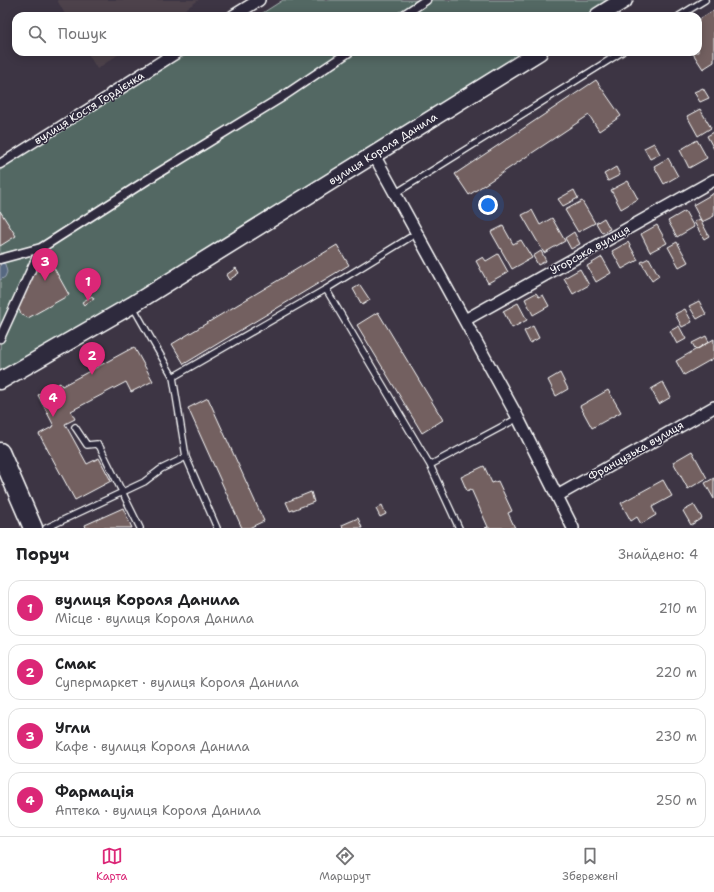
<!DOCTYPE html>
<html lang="uk">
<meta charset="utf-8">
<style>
body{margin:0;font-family:"Shantell Sans",sans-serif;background:#f6f6f6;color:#202124}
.you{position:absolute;left:488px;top:205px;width:14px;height:14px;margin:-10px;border:3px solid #fff;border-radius:50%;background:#1a73e8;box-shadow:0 0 0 6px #1a73e833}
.badge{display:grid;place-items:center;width:26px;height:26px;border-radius:50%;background:#db2777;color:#fff;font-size:13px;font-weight:700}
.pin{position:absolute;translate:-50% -33px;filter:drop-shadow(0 1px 2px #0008)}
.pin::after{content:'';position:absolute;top:21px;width:14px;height:12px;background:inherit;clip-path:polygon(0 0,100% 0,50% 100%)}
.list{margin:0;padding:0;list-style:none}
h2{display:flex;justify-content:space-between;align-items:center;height:52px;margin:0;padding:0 16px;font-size:17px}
h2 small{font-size:13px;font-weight:400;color:#757577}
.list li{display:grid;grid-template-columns:26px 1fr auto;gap:12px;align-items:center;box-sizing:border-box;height:56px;margin:0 8px 8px;padding:0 8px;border:1px solid #e0e0e0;border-radius:12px}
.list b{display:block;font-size:15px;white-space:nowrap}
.list p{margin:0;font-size:13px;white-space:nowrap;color:#757577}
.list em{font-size:13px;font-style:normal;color:#757577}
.icon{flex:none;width:22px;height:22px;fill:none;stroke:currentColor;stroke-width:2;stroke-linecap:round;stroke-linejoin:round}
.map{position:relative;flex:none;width:714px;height:528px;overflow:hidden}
.search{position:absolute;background:#fff;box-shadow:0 2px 10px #0003;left:12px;right:12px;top:12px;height:44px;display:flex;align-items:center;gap:10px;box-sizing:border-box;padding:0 14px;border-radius:12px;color:#757577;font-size:15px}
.sheet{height:308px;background:#fff}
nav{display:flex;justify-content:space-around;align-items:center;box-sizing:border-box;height:56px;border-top:1px solid #e0e0e0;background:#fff;font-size:11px;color:#757577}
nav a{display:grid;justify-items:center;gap:2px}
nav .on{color:#db2777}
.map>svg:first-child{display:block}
.built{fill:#4d424c}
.green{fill:#526863;stroke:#a8b4b1}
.water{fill:#566781;stroke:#9aa4b3}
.building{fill:#736160;stroke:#fff}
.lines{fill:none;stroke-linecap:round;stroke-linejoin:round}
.service-casing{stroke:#fff;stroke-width:8}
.pedestrian-casing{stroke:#fff;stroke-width:11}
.minor-casing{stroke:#fff;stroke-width:14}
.secondary-casing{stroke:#fff;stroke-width:19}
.primary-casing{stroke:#fff;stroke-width:21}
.service{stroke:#2f2a3d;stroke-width:5.5}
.pedestrian{stroke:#2f2a3d;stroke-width:8}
.minor{stroke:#2f2a3d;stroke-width:11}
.secondary{stroke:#2f2a3d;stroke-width:16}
.primary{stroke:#2f2a3d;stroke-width:18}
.labels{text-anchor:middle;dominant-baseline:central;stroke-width:3;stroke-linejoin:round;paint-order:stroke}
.street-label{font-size:11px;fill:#fff;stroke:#2f2a3d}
</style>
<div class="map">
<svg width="714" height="528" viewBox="0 0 714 528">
<rect width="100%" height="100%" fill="#3d3544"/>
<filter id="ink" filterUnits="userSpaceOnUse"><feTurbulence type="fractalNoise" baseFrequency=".025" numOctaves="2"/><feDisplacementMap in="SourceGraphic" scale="8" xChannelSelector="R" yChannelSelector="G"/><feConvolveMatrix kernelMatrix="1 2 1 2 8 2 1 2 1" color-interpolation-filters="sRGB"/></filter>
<g filter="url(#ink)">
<path class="built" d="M57,0H199L175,16H66Z
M87,52H122L97,69Z"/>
<path class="green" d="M283,0H624L598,16H258Z
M192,52H539L0,381V164L111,94Z"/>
<path class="water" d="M0,262L5,264L7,272L5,277L0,280Z"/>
<path class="building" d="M714,10V62L703,69L692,52H698V20Z
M596,80L621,116L599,131L589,115L469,195L455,174Z
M703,88L709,98L700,102L694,92Z
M700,109L711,128L698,136L687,116Z
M714,132V149L707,136Z
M697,140L707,158L689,168L680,150Z
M654,143L660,154L650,159L644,148Z
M668,158L678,176L664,184L654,166Z
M616,167L620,175L608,181L604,174Z
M628,181L638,199L621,209L611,190Z
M574,190L578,198L563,206L558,199Z
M714,193V216L702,222L693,205Z
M582,201L595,223L578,232L565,210Z
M532,210L540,225L552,218L565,241L544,253L522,215Z
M0,211L16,236L0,246Z
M685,211L694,227L677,237L668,221Z
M604,218L610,229L602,233L596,223Z
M700,219L709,236L704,239L694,222Z
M657,225L667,243L650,252L641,234Z
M503,226L513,244L521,240L532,258L512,269L491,232Z
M574,232L580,244L571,249L565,238Z
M628,242L638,260L622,269L612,251Z
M677,242L688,262L679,267L668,247Z
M337,245L349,265L184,364L172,344Z
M541,251L546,261L538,265L533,256Z
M498,254L508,272L488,283L476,261L483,257L486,261Z
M602,257L611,273L596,282L587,266Z
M649,258L659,276L652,281L641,262Z
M49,259L69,295L28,318L21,314L17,306L36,267Z
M236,268L239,273L229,280L226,275Z
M580,269L589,285L573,294L564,278Z
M360,285L370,300L362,305L353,289Z
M536,293L539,297L543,295L549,306L533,315L525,299Z
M92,296L94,299L84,305L82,302Z
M699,301L706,314L697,319L689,306Z
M518,303L527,320L512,328L503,311Z
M685,309L692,322L682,327L675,314Z
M378,312L443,420L422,433L357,325Z
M533,326L539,338L530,343L524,331Z
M679,326L686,339L677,344L670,331Z
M706,336L709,342L696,350L692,343Z
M714,339V358L684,375L676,361Z
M134,347L153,381L131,392L126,382L71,411L75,419L65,424L87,464L99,458L111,481L75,500L39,434L54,426L38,395L60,383L62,386Z
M560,373L568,389L556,396L548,380Z
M663,382L671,397L659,404L651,389Z
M608,390L621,412L592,428L580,406Z
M208,398L264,521L249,528H242L188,408Z
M692,451L707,478L688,489L673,462Z
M484,466L492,483L498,481L512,511L508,513L515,528H485L488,527L471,489L467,491L461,477Z
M714,478V499L705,483Z
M663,480L672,496L652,507L656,515L641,524L637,517L631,521L621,503Z
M311,492L314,502L290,511L286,502Z
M382,505L386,514L380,517L376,509Z
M694,505L702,518L691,525L683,511Z
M123,508L132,528H86L85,525Z
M358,518L362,528H343L342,525Z"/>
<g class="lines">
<defs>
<path id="service" d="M679,16L705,0
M396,193L622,52
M326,289L417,233
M132,305L173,377L326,289L430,465
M173,377L186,457
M75,427L87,445L97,444L100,447L140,528
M46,528L144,482L161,469L186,457L217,528
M459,528L430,465L518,418"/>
<path id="pedestrian" d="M402,16L426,0
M0,164L111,94
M0,259L41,248
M0,338L41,248L155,175L282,97L349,52"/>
<path id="minor" d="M233,16L259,0
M111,94L177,52
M374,155L518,418L573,528
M465,320L714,180
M557,496L714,407"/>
<path id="secondary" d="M598,16L624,0
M0,381L132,305L539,52"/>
<path id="primary" d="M0,452L33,528"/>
</defs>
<use href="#service" class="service-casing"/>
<use href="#pedestrian" class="pedestrian-casing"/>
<use href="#minor" class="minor-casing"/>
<use href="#secondary" class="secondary-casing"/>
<use href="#primary" class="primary-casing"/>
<use href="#service" class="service"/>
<use href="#pedestrian" class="pedestrian"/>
<use href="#minor" class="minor"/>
<use href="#secondary" class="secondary"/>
<use href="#primary" class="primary"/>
</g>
</g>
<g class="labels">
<g class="street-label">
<text transform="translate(89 108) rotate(-32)">вулиця Костя Гордієнка</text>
<text transform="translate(383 149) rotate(-32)">вулиця Короля Данила</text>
<text transform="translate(590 250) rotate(-29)">Угорська вулиця</text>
<text transform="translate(636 451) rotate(-30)">Французька вулиця</text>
</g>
</g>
</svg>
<div class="you"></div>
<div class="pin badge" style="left:88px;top:301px">1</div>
<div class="pin badge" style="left:92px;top:375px">2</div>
<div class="pin badge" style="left:45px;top:281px">3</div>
<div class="pin badge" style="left:53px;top:417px">4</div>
<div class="search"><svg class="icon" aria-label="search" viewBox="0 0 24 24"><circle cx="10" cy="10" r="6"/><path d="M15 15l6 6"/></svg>Пошук</div>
</div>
<section class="sheet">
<h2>Поруч<small>Знайдено: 4</small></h2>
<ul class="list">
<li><span class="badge">1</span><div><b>вулиця Короля Данила</b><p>Місце · вулиця Короля Данила</p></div><em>210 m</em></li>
<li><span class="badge">2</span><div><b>Смак</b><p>Супермаркет · вулиця Короля Данила</p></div><em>220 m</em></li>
<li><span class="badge">3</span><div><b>Угли</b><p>Кафе · вулиця Короля Данила</p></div><em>230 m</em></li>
<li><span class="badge">4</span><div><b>Фармація</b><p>Аптека · вулиця Короля Данила</p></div><em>250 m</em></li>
</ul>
</section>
<nav>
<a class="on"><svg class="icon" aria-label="map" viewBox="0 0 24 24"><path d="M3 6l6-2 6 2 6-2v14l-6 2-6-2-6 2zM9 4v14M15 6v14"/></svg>Карта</a>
<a><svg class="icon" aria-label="directions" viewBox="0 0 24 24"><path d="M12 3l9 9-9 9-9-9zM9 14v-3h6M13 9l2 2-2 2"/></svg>Маршрут</a>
<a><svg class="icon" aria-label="saved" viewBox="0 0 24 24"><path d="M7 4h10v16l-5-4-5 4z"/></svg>Збережені</a>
</nav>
